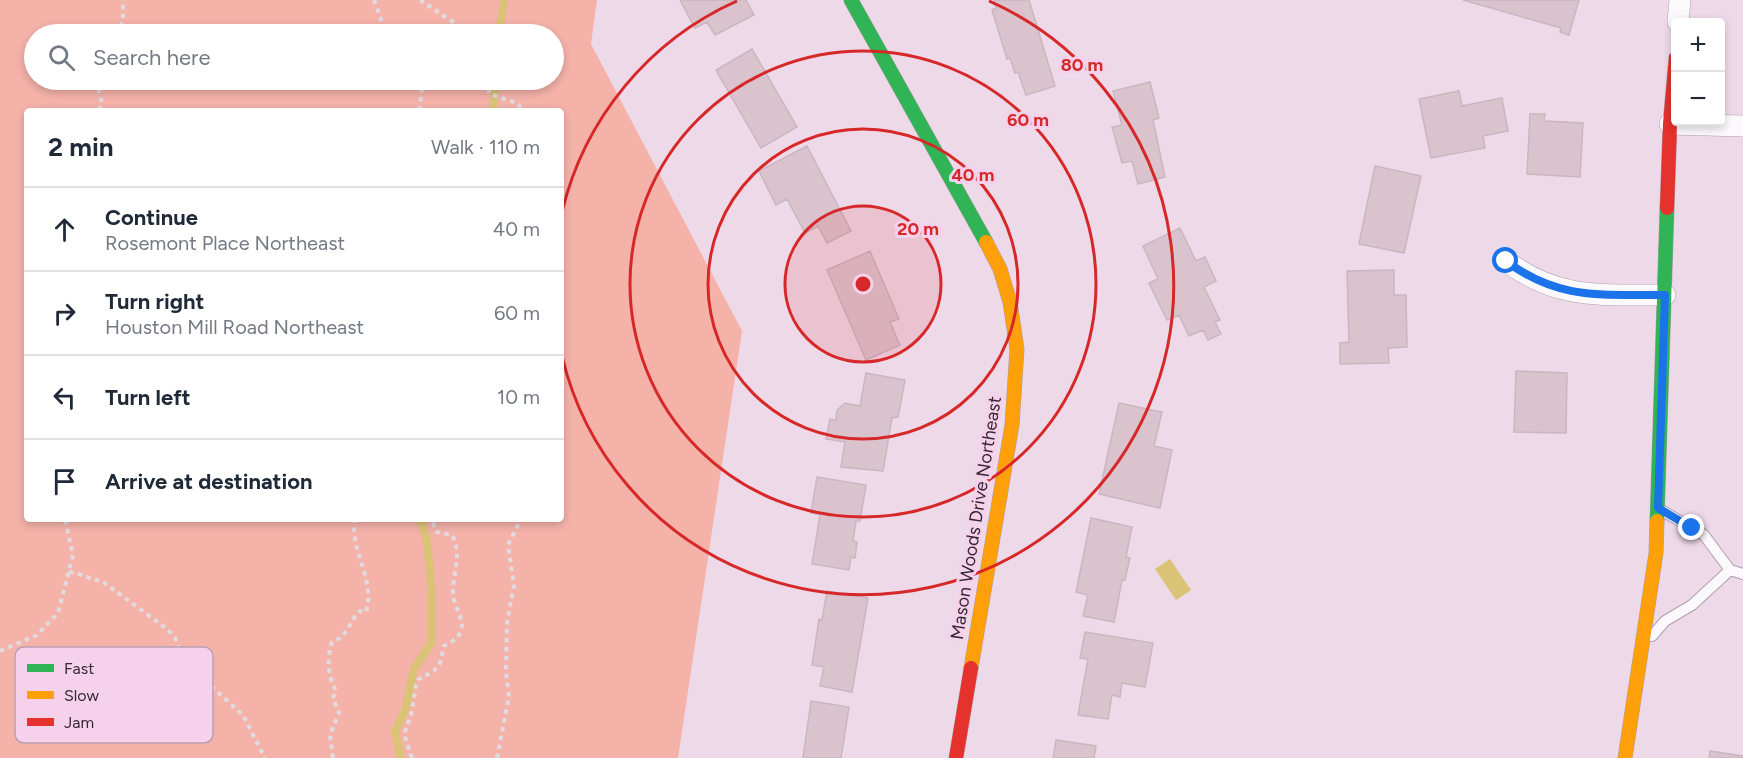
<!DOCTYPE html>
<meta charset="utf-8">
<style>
body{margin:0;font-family:Figtree,sans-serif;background:#f6f6f7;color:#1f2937}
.controls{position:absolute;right:18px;top:18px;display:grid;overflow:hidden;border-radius:6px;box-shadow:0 3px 9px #0003}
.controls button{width:54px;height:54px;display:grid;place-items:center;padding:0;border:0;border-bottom:2px solid #e0e1e3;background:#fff;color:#1f2937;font:30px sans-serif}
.stop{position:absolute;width:18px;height:18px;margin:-14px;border:4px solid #1a73e8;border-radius:50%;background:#fff}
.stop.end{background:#1a73e8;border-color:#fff;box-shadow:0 2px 6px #0008}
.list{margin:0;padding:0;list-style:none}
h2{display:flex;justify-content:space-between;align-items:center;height:78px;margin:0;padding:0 24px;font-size:26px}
h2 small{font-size:20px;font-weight:400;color:#747a83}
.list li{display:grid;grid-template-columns:39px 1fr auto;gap:18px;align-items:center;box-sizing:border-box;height:84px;padding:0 24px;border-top:2px solid #e0e1e3}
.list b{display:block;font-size:22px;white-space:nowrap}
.list p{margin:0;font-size:20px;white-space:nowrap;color:#747a83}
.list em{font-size:20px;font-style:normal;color:#747a83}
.icon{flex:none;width:33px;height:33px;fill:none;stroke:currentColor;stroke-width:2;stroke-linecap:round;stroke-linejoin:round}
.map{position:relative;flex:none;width:1743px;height:758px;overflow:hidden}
.search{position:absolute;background:#fff;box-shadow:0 3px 9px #0003;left:24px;top:24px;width:540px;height:66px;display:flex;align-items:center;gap:15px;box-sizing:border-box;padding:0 21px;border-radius:33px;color:#747a83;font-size:22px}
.panel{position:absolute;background:#fff;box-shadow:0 3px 9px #0003;left:24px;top:108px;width:540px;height:414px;border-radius:6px}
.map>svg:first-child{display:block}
.green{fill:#f4b2a9;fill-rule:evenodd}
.water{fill:#dac277}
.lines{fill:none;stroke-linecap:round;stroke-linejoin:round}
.stream{stroke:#dac277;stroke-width:8}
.building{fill:#dbc3ce;stroke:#c8b6c0;stroke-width:1.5}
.lane-casing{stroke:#ae9faa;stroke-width:12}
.street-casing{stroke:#ae9faa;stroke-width:22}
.fast-casing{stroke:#ae9faa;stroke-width:15}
.slow-casing{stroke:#ae9faa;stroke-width:15}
.jam-casing{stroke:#ae9faa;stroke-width:15}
.path{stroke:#e1dbe0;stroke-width:4;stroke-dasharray:4.5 4.5;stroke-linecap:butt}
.lane{stroke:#fcf9fc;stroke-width:10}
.street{stroke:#fcf9fc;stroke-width:21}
.fast{stroke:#30b455;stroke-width:14}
.slow{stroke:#ff9f0a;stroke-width:14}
.jam{stroke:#e5322d;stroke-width:14}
.route{stroke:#1a73e8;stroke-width:8}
.ring{fill:none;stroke:#d62828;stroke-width:3}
.labels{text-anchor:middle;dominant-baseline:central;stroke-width:6;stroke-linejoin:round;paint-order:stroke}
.street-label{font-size:18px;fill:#362832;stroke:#f6d1eb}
.key{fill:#f6d1eb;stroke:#bc9eb4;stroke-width:1.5}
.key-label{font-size:16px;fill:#362832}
.centre{fill:#d62828;stroke:#f6d1eb;stroke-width:3}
.ring-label{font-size:18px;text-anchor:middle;font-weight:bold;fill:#d62828;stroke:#f6d1eb;stroke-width:6;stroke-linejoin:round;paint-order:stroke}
</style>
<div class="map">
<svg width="1743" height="758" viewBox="0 0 1743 758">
<rect width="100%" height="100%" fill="#eed9e8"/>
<path class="green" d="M0,0H597L591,44L742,331L678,758H0ZM34,34H554V80H34ZM27,111H561V519H27Z"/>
<path class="water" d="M1170,559L1191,590L1176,600L1155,569Z"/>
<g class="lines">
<path class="stream" d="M499,34L504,0
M493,111L495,80
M401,758L395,731L405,711L414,669L432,642V593L427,540L420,519"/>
</g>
<path class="building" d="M680,0H746L754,15L715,35L707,22L695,28Z
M994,0H1029L1055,86L1026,95L1018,72L1015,73L1010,58L1007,59L992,10L996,8Z
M1463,0H1579L1569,35L1560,32L1561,28Z
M752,49L797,127L761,148L716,70Z
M1150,82L1159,118L1153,120L1165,177L1138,184L1132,161L1122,163L1112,127L1122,125L1113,91Z
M1459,91L1462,106L1502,98L1508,131L1483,136L1485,148L1431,158L1419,99Z
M1530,114H1545L1544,121L1583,123L1580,177L1527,174Z
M807,146L851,231L827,243L818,226L805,233L787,199L776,205L759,171Z
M1375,166L1421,176L1404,253L1359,244Z
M1180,228L1196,261L1205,257L1216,281L1204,287L1220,320L1215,322L1221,334L1208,340L1203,330L1189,336L1179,315L1167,320L1149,283L1158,279L1143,246Z
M870,251L899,319L890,322L900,345L866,360L827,270Z
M1394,270V295H1406L1407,347L1388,348L1389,363L1340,364V343L1349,342L1347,271Z
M1516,371L1567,373L1566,433L1514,432Z
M866,373L905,380L898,417L892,418L883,471L841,467L845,442L826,439L830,419L836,420L837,410L845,403L860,406Z
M1119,403L1162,412L1154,446L1172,450L1160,508L1099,494Z
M817,477L866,485L860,521H856L853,541L857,542L855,558L851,557L849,570L812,564L820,515L811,513Z
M1091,518L1132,527L1126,557L1130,558L1125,580H1122L1114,622L1083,616L1088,595L1076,592Z
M827,591L868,598L852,692L820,686L824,667L812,665L819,619L822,620Z
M1085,632L1153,643L1145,687L1122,683L1120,697L1112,695L1108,719L1078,715L1088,659L1080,658Z
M811,701L849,707L841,758H803Z
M1056,740L1096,746L1094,758H1053Z
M1710,751L1743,756V758H1709Z"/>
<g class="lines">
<defs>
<path id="lane" d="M1661,510L1704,535L1730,570L1743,574
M1652,636L1665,621L1692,605L1730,570"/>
<path id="street" d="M1678,22L1680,0
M1670,124L1743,126
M1506,261C1559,301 1603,294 1665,295"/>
<path id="fast" d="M851,0L986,242
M1657,521L1667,208"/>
<path id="slow" d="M971,668L1012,425L1017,349L1010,302L1000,269L986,242
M1625,758L1656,553L1657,521"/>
<path id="jam" d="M1667,208L1670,124L1676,58
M956,758L971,668"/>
</defs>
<use href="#lane" class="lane-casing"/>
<use href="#street" class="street-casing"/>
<use href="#fast" class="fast-casing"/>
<use href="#slow" class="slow-casing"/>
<use href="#jam" class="jam-casing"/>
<path class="path" d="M374,0L382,22L392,34
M420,0L471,34
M115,34L123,21V0
M96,80L102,103L98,111
M417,80L422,92L419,111
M485,80L490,94L517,103L524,111
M69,572C82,573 90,580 102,581L167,629L175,638L180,652L193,661L211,686L243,715L265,758
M0,651L37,635L58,613L73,555L65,519
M333,758L330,735L339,713L333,698L336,690C327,676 327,657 332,642C349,636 348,622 360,611L366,612C376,579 349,550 355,519
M412,758L404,734L411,715L416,685L419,679L434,671L440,663L444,646C451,642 458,639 461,631C465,619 454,607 453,595C452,573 463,556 452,535L437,532L431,519
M497,758L509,696L506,672L507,622L514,585L508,545L521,519"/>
<use href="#lane" class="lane"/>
<use href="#street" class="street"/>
<use href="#fast" class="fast"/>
<use href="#slow" class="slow"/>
<use href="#jam" class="jam"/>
</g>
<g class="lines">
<path class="route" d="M1506,261C1559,301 1603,294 1665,295L1658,508L1692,528"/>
</g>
<circle cx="863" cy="284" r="78" fill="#d62828" fill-opacity=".12"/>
<g class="ring">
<circle cx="863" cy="284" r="78"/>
<circle cx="863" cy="284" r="155"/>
<circle cx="863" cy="284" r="233"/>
<path d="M562 212A310 310 0 0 1 737 1M989 1A310 310 0 1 1 562 356"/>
</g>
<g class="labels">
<g class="street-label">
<text transform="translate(976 518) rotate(-81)">Mason Woods Drive Northeast</text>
</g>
</g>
<rect x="15" y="647" width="198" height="96" rx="9" class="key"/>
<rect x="27" y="664" width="27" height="8" fill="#30b455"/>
<rect x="27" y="691" width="27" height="8" fill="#ff9f0a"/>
<rect x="27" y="718" width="27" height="8" fill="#e5322d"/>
<g class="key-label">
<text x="64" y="674">Fast</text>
<text x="64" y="701">Slow</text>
<text x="64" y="728">Jam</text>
</g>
<circle cx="863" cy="284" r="9" class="centre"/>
<g class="ring-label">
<text x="1082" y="71">80 m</text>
<text x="1028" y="126">60 m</text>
<text x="973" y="181">40 m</text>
<text x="918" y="235">20 m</text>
</g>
</svg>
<div class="controls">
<button>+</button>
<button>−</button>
</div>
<div class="stop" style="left:1506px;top:261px"></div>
<div class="stop end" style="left:1692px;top:528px"></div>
<div class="search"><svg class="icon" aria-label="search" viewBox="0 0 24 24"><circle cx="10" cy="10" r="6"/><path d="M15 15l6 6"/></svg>Search here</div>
<section class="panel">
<h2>2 min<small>Walk · 110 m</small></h2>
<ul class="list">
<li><svg class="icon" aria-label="ahead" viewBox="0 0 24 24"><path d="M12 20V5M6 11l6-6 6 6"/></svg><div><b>Continue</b><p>Rosemont Place Northeast</p></div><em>40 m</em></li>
<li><svg class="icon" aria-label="right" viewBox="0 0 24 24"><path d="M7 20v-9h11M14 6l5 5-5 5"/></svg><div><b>Turn right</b><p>Houston Mill Road Northeast</p></div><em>60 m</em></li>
<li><svg class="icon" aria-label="left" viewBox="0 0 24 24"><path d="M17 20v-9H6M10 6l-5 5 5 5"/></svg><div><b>Turn left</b></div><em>10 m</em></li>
<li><svg class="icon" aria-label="arrive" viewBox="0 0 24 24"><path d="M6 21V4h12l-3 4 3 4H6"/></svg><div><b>Arrive at destination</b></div></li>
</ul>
</section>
</div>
